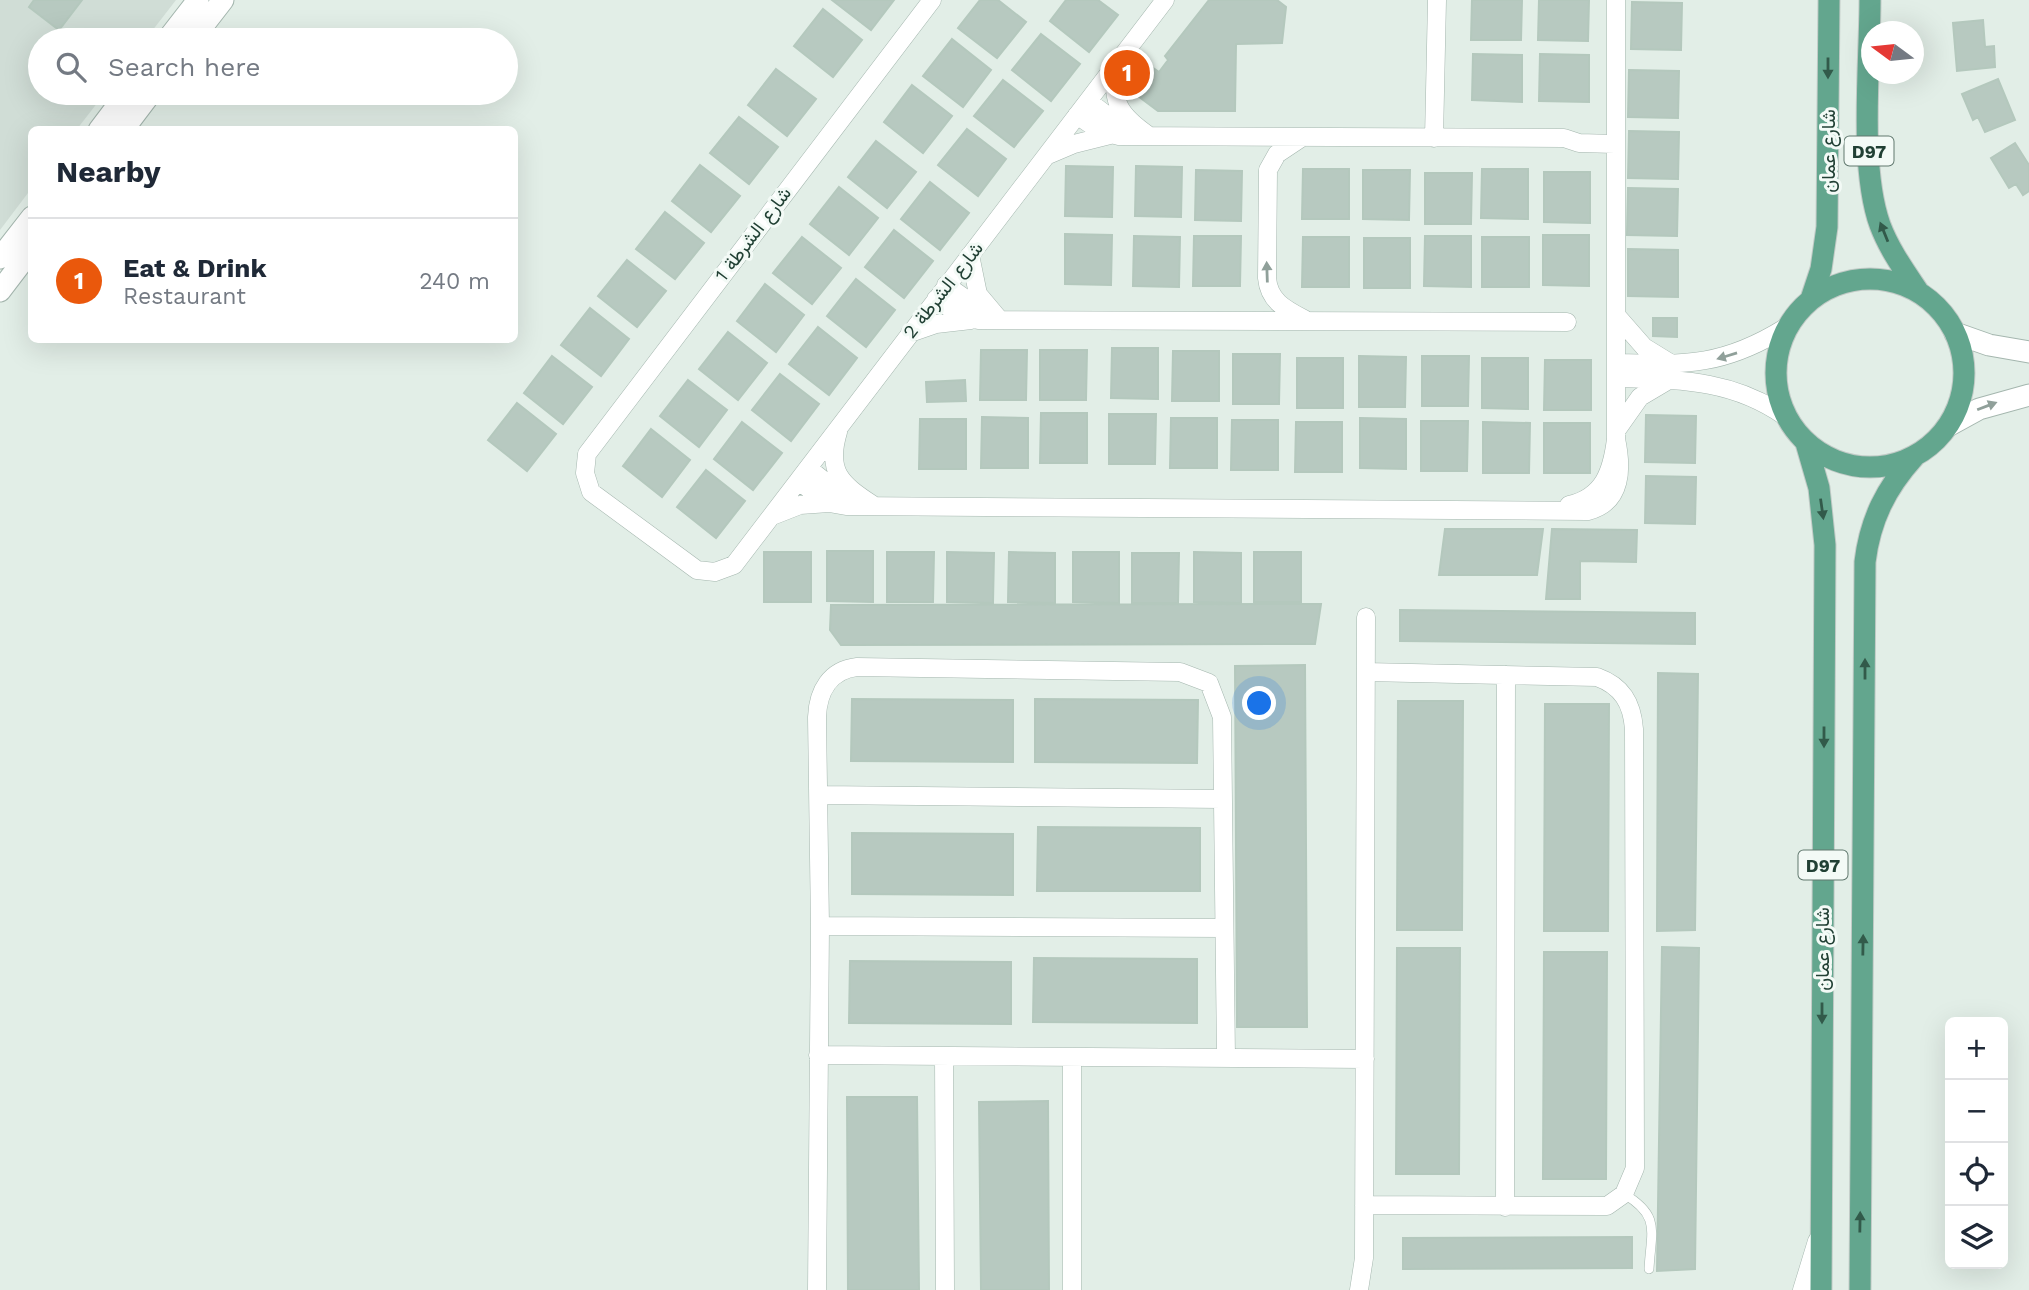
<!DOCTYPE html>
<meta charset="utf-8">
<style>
body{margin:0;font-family:"Work Sans",Vazirmatn,sans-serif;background:#f2f2f3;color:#1f2937}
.controls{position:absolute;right:21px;bottom:21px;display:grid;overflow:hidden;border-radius:10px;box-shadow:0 7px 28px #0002}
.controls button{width:63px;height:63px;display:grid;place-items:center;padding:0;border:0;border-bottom:2px solid #e0e1e3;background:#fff;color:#1f2937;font:35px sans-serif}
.compass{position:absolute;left:1861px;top:21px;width:63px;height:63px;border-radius:50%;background:#fff;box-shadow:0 7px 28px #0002;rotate:285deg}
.you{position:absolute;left:1260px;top:704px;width:24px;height:24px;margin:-18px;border:5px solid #fff;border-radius:50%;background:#1a73e8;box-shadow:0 0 0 10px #1a73e833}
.badge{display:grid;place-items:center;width:46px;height:46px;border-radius:50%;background:#ea580c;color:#fff;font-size:23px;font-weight:700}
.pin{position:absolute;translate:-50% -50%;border:4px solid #fff;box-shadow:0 2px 7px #0006}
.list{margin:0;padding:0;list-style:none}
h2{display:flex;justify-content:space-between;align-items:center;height:91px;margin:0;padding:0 28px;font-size:30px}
h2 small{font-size:23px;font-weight:400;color:#747a83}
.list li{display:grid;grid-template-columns:46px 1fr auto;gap:21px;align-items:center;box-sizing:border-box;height:126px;padding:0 28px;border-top:2px solid #e0e1e3}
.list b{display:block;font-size:26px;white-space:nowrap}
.list p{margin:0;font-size:23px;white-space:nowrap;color:#747a83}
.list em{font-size:23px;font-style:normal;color:#747a83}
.icon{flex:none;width:38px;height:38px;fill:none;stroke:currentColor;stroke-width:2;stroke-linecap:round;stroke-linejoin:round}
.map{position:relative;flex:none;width:2029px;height:1290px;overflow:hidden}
.search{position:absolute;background:#fff;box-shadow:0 7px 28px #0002;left:28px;top:28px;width:490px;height:77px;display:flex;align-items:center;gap:18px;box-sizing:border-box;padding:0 24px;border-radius:38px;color:#747a83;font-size:26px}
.panel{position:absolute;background:#fff;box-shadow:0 7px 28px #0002;left:28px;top:126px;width:490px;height:217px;border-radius:10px}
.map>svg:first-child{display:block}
.built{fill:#d0ddd6}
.building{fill:#b7c9c0;stroke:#b4c8bd;stroke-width:2}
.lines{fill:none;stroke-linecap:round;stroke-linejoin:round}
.service-casing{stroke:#a4b6ae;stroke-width:10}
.minor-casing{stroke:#a4b6ae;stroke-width:19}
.tertiary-casing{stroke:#a4b6ae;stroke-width:23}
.primary-casing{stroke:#c1cac6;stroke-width:23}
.service{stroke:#fff;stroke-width:9}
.minor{stroke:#fff;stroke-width:18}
.tertiary{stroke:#fff;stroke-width:21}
.primary{stroke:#63a68e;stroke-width:21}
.oneway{fill:#325a4a}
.oneway2{fill:#90a09a}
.labels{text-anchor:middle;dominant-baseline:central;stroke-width:6;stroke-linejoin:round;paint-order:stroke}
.shield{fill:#f3faf6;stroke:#60786e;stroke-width:2}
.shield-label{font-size:18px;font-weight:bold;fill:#214034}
.street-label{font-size:19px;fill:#214034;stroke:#f3faf6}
</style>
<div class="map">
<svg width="2029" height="1290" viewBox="0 0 2029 1290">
<rect width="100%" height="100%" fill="#e2eee7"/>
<path class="built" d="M0,0H176L145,40H40V93H105L77,129L32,130L31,189L0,230Z"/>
<path class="building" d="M34,0H82L59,30L29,7Z
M832,0H894L871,30Z
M980,0H998L1026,22L997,58L958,28Z
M1066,0H1098L1118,15L1089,52L1050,21Z
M1209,0H1277L1286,7L1282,43L1236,44L1235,111H1158L1130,90L1149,65L1159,72L1168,60L1165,56Z
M1472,0H1522L1521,40H1471Z
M1539,0H1589L1588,41L1538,40Z
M1632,2L1682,3L1681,50L1631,49Z
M823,9L862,40L833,77L794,46Z
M1983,20L1985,47L1994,46L1995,67L1957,71L1953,23Z
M1041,34L1080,64L1051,101L1012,70Z
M952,39L991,70L963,107L923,76Z
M1473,54L1522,55V102L1472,100Z
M1540,54L1589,55V102L1539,101Z
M776,69L816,99L787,136L748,105Z
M1629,70L1679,71L1678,118L1628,117Z
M1998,79L2015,120L1985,132L1978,117L1973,120L1962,94Z
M1003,80L1043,111L1014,147L974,116Z
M912,85L952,116L923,153L884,122Z
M739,117L778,147L749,184L710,153Z
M967,129L1006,159L978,196L938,165Z
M1629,131L1679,132L1678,179L1628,178Z
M876,141L916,172L887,208L848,177Z
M2015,143L2029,165V191L2023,195L2016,184L2009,188L1991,158Z
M700,165L740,196L711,232L672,201Z
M1066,166L1113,167L1112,217L1065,216Z
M1136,166L1182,167L1181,217L1135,216Z
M1303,169H1349V219H1302Z
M1482,169H1528V219L1481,218Z
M1196,170L1242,171L1241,221L1195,220Z
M1363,170H1410L1409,220L1363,219Z
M1544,172H1590V223L1544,222Z
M1425,173H1472L1471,224H1425Z
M930,182L969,213L940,250L901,219Z
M839,187L878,218L849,255L810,224Z
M1628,188L1678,189L1677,236L1627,235Z
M665,212L704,243L675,279L636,249Z
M894,230L933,261L904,298L865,267Z
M1065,234L1112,235L1111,285L1065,284Z
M1543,235H1589V286L1543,285Z
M1134,236L1180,237L1179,287L1133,286Z
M1194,236H1241L1240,286H1193Z
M1425,236H1471V287L1424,286Z
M802,237L841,268L812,304L773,273Z
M1303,237H1349V287H1302Z
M1482,237H1529V287H1482Z
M1364,238H1410V288H1364Z
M1628,249L1678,250V297L1628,296Z
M627,260L666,291L637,327L598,296Z
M856,279L895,310L866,347L827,316Z
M765,284L804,315L776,352L737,321Z
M590,308L629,339L601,376L561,345Z
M1653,318H1677V337L1653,336Z
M818,327L857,358L829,395L789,364Z
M728,332L767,363L738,400L699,369Z
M1112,348H1158V399L1111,398Z
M981,350H1027L1026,400H980Z
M1040,350H1087L1086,400H1040Z
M1173,351H1219V401H1172Z
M1233,354H1280L1279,404H1233Z
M552,356L592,387L563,424L524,393Z
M1359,356L1406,357L1405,407H1359Z
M1422,356H1469L1468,406H1422Z
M1297,358H1343V408H1297Z
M1482,358H1528V409L1482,408Z
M1545,360H1591V410H1544Z
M780,374L819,404L791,441L752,410Z
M688,380L727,410L699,447L660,416Z
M965,380L966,401L927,402L926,382Z
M517,403L556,434L527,471L488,440Z
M1041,413H1087V463H1040Z
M1109,414H1156L1155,464H1109Z
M1646,415L1696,416L1695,463L1645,462Z
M982,417L1028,418V468H981Z
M1171,418H1217V468H1170Z
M1360,418L1406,419V469L1360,468Z
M920,419H966V469H919Z
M1232,420H1278V470H1231Z
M1421,421H1468L1467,471H1421Z
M742,422L782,453L753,490L714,459Z
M1296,422H1342V472H1295Z
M1483,422L1530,423L1529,473H1483Z
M1544,423H1590V473H1544Z
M651,429L690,460L662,497L623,466Z
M706,470L745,501L716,538L677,507Z
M1646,476L1696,477L1695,524L1645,523Z
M1445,529H1543L1537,575H1439Z
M1552,529L1637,530L1636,562L1580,561V599H1546Z
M827,551H873V602L827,601Z
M764,552H811V602H764Z
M887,552H934L933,602H887Z
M947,552L994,553L993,603L947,602Z
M1009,552L1055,553V603L1008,602Z
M1073,552H1119V603L1073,602Z
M1194,552L1241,553V603L1194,602Z
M1254,552H1301V602H1254Z
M1132,553H1179L1178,603H1132Z
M1321,604L1315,644L841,645L830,630L831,605Z
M1400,610L1695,613V644L1400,641Z
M1305,665L1307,1027H1237L1235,666Z
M1658,673L1698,674L1695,930L1657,931Z
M852,699L1013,700V762L851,761Z
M1035,699L1198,700L1197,763L1035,762Z
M1398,701H1463L1462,930H1397Z
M1545,704H1609L1608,931H1544Z
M1038,827L1200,828V891H1037Z
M852,833L1013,834V895L852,894Z
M1662,947L1699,948L1695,1269L1657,1271Z
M1397,948H1460L1459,1174H1396Z
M1544,952H1607L1606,1179H1543Z
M1034,958L1197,959V1023L1033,1022Z
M850,961L1011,962V1024L849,1023Z
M847,1097H917L919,1290H848Z
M1048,1101L1049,1290H981L979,1102Z
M1632,1237V1268L1403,1269V1238Z"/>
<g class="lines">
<defs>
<path id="service" d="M1624,1194C1661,1216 1651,1231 1649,1269"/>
<path id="minor" d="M932,0L587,454L585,473L591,492L697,570L715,572L734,565L1165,0
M1115,66C1112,102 1118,114 1148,135
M1088,101L1133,135
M1077,115L1100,131L1119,136L1564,138L1579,143L1615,144
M1301,138L1277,154L1268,170L1267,278C1269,301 1285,309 1304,319
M1434,138L1437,0
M1048,155L1074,144L1110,135
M970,255L978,294L999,319
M946,285L986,313
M936,299L957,313L978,320L1567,322
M1616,315L1644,347L1670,363
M910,333L936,324L971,320
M1616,363C1687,365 1725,366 1788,326
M1616,378C1680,380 1732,379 1786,417
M1616,431L1640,397L1667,381
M838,432C826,472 841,484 873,505
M808,468L847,499
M798,481L829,503L846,506L1588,511C1623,502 1622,467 1616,439
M1569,505C1604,497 1612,471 1616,439V0
M772,516L800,505L829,503
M819,795L1222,799
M820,926L1224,928
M818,1055L1365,1059
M944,1056L945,1290
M1364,1205L1607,1206L1624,1194L1635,1168L1634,729C1632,703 1622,686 1597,677L1366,672
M1505,1207L1506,675
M817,1290L820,926L817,717C818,691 830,670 857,667L1180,672L1209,683L1222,717L1226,1058
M1072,1290V1057
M1359,1290L1364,1258L1366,617
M1802,1290L1817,1241"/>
<path id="tertiary" d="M167,40L198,0
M192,40L223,0
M99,130L127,93
M123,130L151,93
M0,258L32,217
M0,291L32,249
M1955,333L1989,345L2029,352
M1948,426L1979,409L2029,395"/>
<path id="primary" d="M1870,0C1870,64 1859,167 1880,225C1889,249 1904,270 1918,291
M1776 373a94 94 0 1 1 188 0a94 94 0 1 1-188 0Z
M1811,299L1821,269L1827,227L1829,0
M1806,443L1819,488L1825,545L1821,1290
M1860,1290L1865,562C1870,520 1886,488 1914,457"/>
</defs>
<use href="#service" class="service-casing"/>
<use href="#minor" class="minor-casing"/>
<use href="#tertiary" class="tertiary-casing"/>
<use href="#primary" class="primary-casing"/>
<use href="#service" class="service"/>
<use href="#minor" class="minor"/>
<use href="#tertiary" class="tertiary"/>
<use href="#primary" class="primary"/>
</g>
<defs><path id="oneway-solid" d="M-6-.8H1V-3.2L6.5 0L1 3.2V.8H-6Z" transform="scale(1.75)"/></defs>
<g class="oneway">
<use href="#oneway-solid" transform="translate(1828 68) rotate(90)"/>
<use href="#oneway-solid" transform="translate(1884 232) rotate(-112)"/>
<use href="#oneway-solid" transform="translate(1822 509) rotate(82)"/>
<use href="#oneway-solid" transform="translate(1865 669) rotate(-90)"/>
<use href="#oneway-solid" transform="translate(1824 737) rotate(90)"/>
<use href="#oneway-solid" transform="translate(1863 945) rotate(-89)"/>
<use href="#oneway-solid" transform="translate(1822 1013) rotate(90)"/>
<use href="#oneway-solid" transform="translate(1860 1222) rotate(-89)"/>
</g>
<g class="oneway2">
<use href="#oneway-solid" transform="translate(1267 272) rotate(-92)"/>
<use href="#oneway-solid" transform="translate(1727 356) rotate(163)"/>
<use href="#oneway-solid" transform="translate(1987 406) rotate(-21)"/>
</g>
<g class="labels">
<g class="shield">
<rect x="1844.5" y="136.5" width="49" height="29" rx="5"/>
<rect x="1798.5" y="850.5" width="49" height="29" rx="5"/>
</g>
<g class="shield-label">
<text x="1869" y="151">D97</text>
<text x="1823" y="865">D97</text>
</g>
<g class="street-label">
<text transform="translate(1828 151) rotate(-90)">شارع عمان</text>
<text transform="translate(753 234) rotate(-53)">شارع الشرطة 1</text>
<text transform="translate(943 290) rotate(-52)">شارع الشرطة 2</text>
<text transform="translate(1822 949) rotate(-90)">شارع عمان</text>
</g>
</g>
</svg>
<div class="controls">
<button>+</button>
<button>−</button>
<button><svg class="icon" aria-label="locate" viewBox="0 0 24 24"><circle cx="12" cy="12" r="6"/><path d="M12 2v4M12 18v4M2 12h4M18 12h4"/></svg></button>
<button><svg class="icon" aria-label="layers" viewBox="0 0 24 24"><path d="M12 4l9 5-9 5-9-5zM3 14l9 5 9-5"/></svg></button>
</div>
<svg class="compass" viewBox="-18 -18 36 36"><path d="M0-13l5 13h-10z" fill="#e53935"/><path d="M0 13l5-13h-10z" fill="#747a83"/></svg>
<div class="you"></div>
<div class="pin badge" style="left:1127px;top:73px">1</div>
<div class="search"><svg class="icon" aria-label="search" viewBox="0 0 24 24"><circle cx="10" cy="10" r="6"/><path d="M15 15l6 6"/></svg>Search here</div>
<section class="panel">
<h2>Nearby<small></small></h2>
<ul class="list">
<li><span class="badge">1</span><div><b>Eat &amp; Drink</b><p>Restaurant</p></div><em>240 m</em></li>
</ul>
</section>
</div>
